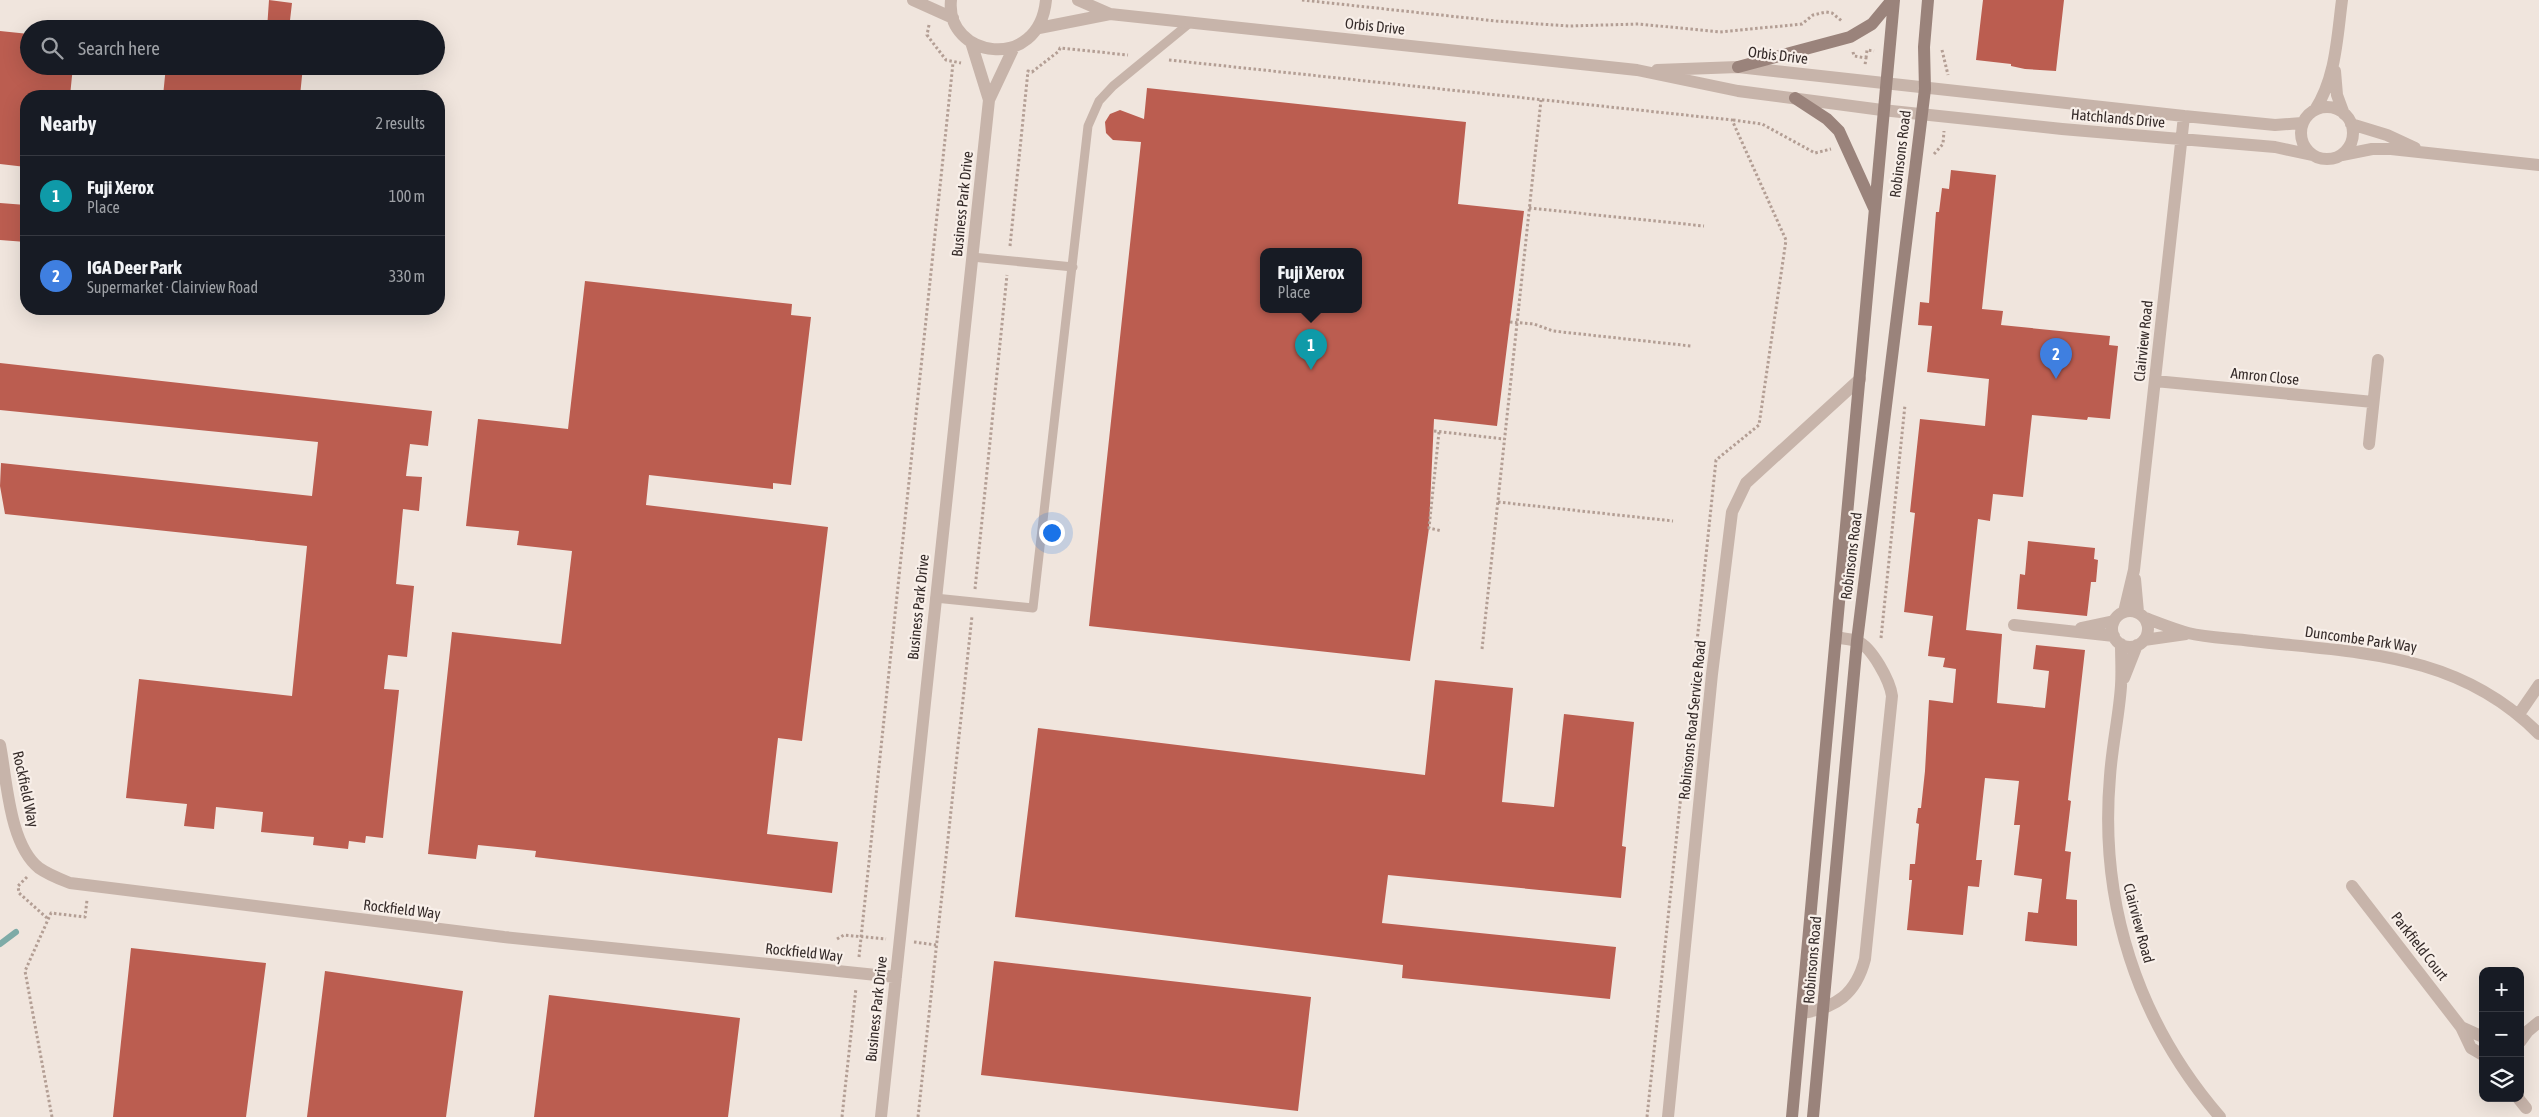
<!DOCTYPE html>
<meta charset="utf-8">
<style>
body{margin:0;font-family:"Asap Condensed",sans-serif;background:#242831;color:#f1f3f6}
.controls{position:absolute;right:15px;bottom:15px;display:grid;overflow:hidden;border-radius:10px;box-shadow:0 5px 20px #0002}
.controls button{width:45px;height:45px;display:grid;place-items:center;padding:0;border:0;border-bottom:1px solid #363941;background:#171b24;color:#f1f3f6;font:25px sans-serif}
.you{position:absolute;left:1051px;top:532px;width:18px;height:18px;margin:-12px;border:4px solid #fff;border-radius:50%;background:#1a73e8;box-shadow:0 0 0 8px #1a73e833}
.badge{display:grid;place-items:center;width:32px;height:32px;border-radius:50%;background:#8c9099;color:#fff;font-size:16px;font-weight:700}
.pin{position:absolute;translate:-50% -41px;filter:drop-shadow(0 1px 2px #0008)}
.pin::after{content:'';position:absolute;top:26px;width:18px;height:15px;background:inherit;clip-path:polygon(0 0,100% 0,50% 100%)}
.popup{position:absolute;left:1260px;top:248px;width:102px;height:65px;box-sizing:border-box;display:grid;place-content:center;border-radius:10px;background:#171b24;filter:drop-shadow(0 1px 4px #0005);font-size:16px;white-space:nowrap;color:#9ea1a6}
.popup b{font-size:19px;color:#f1f3f6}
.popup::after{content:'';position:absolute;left:50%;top:100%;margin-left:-10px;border:10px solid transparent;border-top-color:#171b24}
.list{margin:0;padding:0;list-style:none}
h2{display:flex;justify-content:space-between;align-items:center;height:65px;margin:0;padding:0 20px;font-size:21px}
h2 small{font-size:16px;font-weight:400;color:#9ea1a6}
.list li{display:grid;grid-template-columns:32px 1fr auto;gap:15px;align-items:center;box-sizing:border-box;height:80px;padding:0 20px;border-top:1px solid #363941}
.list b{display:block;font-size:19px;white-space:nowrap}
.list p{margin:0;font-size:16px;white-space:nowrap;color:#9ea1a6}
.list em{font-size:16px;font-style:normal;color:#9ea1a6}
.icon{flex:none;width:28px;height:28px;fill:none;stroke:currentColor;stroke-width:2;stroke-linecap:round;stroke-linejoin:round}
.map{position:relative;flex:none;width:2539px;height:1117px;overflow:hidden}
.search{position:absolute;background:#171b24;box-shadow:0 5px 20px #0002;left:20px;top:20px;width:425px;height:55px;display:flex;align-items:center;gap:12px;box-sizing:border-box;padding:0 18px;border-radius:28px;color:#9ea1a6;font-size:19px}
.panel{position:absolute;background:#171b24;box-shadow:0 5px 20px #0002;left:20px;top:90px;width:425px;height:225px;border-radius:20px}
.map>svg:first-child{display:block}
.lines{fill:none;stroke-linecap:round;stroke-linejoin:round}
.stream{stroke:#7eaba7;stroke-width:6}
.building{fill:#bb5d50;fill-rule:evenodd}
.path{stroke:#b39e94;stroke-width:3;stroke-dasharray:2.5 2.5;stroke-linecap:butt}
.service{stroke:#c7b4aa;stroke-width:9}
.minor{stroke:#c7b4aa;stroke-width:12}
.secondary{stroke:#9a837b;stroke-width:12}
.labels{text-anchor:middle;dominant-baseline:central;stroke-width:4.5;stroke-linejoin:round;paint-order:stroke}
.street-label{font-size:15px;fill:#352b29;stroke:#f8efe9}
</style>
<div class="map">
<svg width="2539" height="1117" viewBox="0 0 2539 1117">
<rect width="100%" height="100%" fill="#f0e5dd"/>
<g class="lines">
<path class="stream" d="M0,944L16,932"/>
</g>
<path class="building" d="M269,0L292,3L289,29H267Z
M1983,0H2064L2056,71L2025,69L2011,66V64L1976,60Z
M0,31L29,34V66H73L70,96H26V167L0,164Z
M166,66H303L300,96H163Z
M1147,88L1466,122L1458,204L1524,211L1497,426L1434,419L1429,528L1410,661L1089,626L1141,142L1113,140L1106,133L1105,122L1110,114L1120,110L1144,119ZM1264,251H1358V309H1264Z
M1951,170L1996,175L1982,309L2003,311L2001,325L2110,336L2109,345L2118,346L2110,419L2088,417L2087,420L2032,415L2023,497L1993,494L1990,521L1978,519L1966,630L2002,634L1997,703L2045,708L2049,671L2033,669L2036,645L2085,650L2068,800L2071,801L2065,851L2071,852L2066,899L2077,900V946L2025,941L2028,912L2038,913L2042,879L2014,875L2020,825H2014L2019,781L1985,778L1976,860H1982L1979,887L1968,886L1963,935L1907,930L1912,880H1909L1910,864H1915L1919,824L1916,823L1918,808H1921L1925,771L1929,700L1953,703L1956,669L1943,667L1945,658L1928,656L1933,616L1904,612L1915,513L1910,512L1920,419L1985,426L1989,379L1927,372L1932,326L1918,325L1920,302L1929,303L1936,212H1939L1942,188L1949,189Z
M0,203L26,205V242L0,240Z
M585,281L792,304L791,315L811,317L791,485L773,483V489L649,475L646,505L828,527L802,741L778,738L767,834L838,842L832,893L535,857L536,851L478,845L476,859L428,854L452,632L561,644L572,551L517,545L519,531L466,526L478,419L568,429Z
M0,363L432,411L428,446L410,444L406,476L422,477L419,511L403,509L396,584L414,586L407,657L388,655L384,689L399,690L383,838L366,836L365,843L349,841L348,849L313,845L314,837L261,832L263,812L216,807L214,829L184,826L187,804L126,798L139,679L292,696L307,546L5,514L0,486L1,463L312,496L318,442L0,410Z
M2028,541L2095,548L2094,559L2098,560L2096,582H2091L2087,616L2017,609L2020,574L2025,575Z
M1435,680L1513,688L1502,802L1554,807L1564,714L1634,722L1622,846L1626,847L1621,898L1388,875L1382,923L1616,947L1610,999L1402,978L1403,965L1015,917L1038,728L1425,775Z
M131,948L266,963L246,1117H113Z
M994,961L1311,997L1298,1111L981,1075Z
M325,971L463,991L446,1117H307Z
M549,995L740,1018L728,1117H534Z"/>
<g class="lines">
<path class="path" d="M1302,0L1496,21L1569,26L1639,24L1720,32L1802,24L1813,15L1826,12L1832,13L1843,22
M929,25L927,35L946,60L961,63
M1942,50L1948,75
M1853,52L1854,56L1866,58L1865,65
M1866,58L1867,50L1874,51
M1169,60L1732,120L1786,240L1759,425L1716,460L1696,651
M1733,120L1762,124L1815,153L1831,149
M1934,154L1943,144L1944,131
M1529,208L1704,226
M1010,246L1028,71L1032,72L1059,51L1060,48L1128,55
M1510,322L1534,324L1553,331L1691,346
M1434,431L1504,439
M1439,432L1429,528L1442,531
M1498,502L1673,521
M975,589L1007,275
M1881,638L1905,405
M1482,649L1541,100
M27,877L18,886L19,893L47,918
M837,939L844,935L886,939
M914,942L936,945
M859,957L953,63
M52,1117L25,971L51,913L85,917L87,900
M842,1117L856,988
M918,1117L972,616
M1647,1117L1685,757"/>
<path class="service" d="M972,257L1073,267
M935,598L1033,608L1088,126L1099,101L1113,86L1191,22"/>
<path class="minor" d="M913,0L953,18
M951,0C945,58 1039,73 1046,0
M1078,0L1110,14
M1039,28L1110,14L1637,70L1738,91L1882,110L2062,129L2275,147L2312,155
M971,42L989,100
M1657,70L1738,67L2184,116L2275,125L2302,123
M2335,71L2337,95L2344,114
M2301 133a26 26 0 1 1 52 0a26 26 0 1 1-52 0Z
M2315,110C2336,77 2337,38 2342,0
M2351,124L2387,135L2415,148
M2342,155L2372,149H2391L2539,165
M2155,381L2373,402
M2369,444L2378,360
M2135,579L2138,612
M2112 629a18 18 0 1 1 36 0a18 18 0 1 1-36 0Z
M2124,612L2134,570L2184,116
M2145,618C2159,623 2173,629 2188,633C2208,638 2231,638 2252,641C2359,653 2458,652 2539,734
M2014,625L2114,636
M2081,628L2114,621
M2144,640L2186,634
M2121,644C2121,658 2122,672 2121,686C2119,716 2112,746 2110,776C2099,902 2137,1021 2220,1117
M2124,678L2137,645
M2519,714L2539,685
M0,745C7,780 9,844 39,868C49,875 60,879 70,883L504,937L896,977
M2352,886L2461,1027L2471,1048L2483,1055
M1802,1013C1836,1008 1856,994 1865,959L1892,696C1890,681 1872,647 1857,641C1851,639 1843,639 1837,637
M2461,1027L2483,1037
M2520,1042L2528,1031L2539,1022
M2518,1098L2526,1108
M881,1117L989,100L1014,47
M1668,1117L1712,674L1732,512L1746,483L1860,379"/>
<path class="secondary" d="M1738,67L1850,37L1872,24L1892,0
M1795,98L1827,119L1839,131L1874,208
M1792,1117L1894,0
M1813,1117L1857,641L1925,89L1924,47L1928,0"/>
</g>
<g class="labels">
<g class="street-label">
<text transform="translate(1375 26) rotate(6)">Orbis Drive</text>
<text transform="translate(1778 55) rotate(7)">Orbis Drive</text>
<text transform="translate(2118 118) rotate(5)">Hatchlands Drive</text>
<text transform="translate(1900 154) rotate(-83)">Robinsons Road</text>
<text transform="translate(962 204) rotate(-84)">Business Park Drive</text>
<text transform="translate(2143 341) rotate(-84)">Clairview Road</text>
<text transform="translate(2265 376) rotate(6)">Amron Close</text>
<text transform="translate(1851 556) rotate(-83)">Robinsons Road</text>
<text transform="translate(918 607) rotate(-84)">Business Park Drive</text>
<text transform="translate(2361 639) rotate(8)">Duncombe Park Way</text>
<text transform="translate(1692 720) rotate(-84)">Robinsons Road Service Road</text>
<text transform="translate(26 789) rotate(78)">Rockfield Way</text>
<text transform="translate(402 909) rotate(7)">Rockfield Way</text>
<text transform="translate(2139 923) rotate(75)">Clairview Road</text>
<text transform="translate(2420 946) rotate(52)">Parkfield Court</text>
<text transform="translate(804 952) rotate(6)">Rockfield Way</text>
<text transform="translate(1812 960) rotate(-85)">Robinsons Road</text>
<text transform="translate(876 1009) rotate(-84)">Business Park Drive</text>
</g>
</g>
</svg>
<div class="controls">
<button>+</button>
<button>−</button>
<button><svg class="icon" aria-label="layers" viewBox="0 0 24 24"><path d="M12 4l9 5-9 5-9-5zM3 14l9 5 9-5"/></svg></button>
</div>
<div class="you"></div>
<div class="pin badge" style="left:1311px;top:370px;background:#0f9aa8">1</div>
<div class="popup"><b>Fuji Xerox</b>Place</div>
<div class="pin badge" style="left:2056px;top:379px;background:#3f7fe0">2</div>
<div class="search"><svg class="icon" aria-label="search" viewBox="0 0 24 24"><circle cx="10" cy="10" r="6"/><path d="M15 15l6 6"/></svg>Search here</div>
<section class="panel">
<h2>Nearby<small>2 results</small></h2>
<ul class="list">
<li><span class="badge" style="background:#0f9aa8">1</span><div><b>Fuji Xerox</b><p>Place</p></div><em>100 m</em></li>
<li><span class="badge" style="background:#3f7fe0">2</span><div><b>IGA Deer Park</b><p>Supermarket · Clairview Road</p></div><em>330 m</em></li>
</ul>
</section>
</div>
